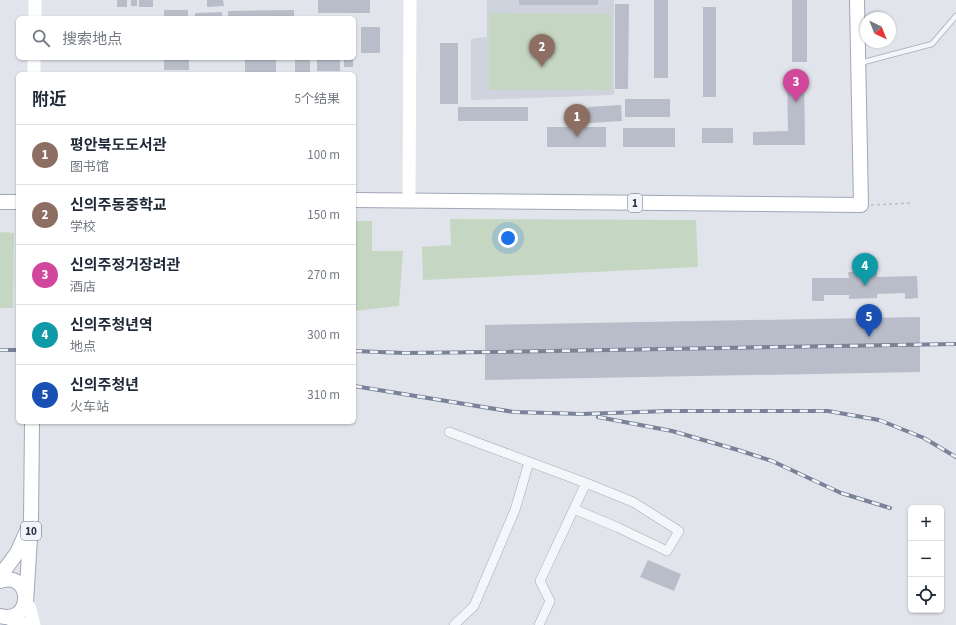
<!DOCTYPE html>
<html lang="zh">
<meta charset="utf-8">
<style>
body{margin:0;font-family:"Source Sans 3","Noto Sans SC","Noto Sans KR",sans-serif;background:#f6f6f7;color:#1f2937}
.controls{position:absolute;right:12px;bottom:12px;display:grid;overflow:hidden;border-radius:6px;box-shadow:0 1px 3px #0004}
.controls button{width:36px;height:36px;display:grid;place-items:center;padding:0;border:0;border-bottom:1px solid #e0e1e3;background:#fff;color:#1f2937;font:20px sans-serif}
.compass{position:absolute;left:860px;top:12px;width:36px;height:36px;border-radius:50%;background:#fff;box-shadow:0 1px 3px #0004;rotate:137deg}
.you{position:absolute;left:508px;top:238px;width:14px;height:14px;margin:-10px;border:3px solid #fff;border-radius:50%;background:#1a73e8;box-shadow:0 0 0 6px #1a73e833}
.badge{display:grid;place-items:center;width:26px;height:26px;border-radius:50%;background:#0b8043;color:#fff;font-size:13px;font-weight:700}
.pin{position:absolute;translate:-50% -33px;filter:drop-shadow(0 1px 2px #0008)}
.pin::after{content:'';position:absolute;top:21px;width:14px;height:12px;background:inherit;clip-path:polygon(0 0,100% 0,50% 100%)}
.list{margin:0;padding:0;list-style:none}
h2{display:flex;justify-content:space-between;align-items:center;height:52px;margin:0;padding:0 16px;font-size:17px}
h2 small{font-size:13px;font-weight:400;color:#747a83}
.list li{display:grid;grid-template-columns:26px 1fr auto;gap:12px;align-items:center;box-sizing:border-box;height:60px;padding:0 16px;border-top:1px solid #e0e1e3}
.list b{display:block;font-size:15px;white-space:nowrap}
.list p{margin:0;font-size:13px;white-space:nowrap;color:#747a83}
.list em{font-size:13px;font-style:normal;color:#747a83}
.icon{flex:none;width:22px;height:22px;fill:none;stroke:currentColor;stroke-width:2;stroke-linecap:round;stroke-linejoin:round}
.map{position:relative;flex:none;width:956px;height:625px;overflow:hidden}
.search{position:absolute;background:#fff;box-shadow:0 1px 3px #0004;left:16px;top:16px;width:340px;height:44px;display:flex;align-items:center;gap:10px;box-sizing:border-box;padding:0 14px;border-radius:6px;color:#747a83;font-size:15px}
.panel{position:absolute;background:#fff;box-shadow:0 1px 3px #0004;left:16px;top:72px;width:340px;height:352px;border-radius:6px}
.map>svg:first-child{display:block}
.built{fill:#cfd3dd}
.green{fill:#c5d6c2}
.building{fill:#b8bdc9}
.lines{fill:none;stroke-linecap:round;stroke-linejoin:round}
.lane-casing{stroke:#a6aab6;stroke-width:6}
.street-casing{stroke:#a6aab6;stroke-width:10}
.primary-casing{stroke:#a0a7b8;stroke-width:16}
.path{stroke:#bbbfc6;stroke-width:1.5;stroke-dasharray:3 3;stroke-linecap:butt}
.lane{stroke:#f4f6f9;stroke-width:4.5}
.street{stroke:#f4f6f9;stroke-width:9}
.secondary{stroke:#fff;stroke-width:13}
.primary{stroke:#fff;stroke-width:14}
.rail-casing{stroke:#798296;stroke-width:4}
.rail{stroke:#f1f4f8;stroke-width:2.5;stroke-dasharray:8;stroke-linecap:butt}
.labels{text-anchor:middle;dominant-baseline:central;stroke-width:3;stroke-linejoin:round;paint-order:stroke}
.shield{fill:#f1f4f8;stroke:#646b7a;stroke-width:1}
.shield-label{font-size:11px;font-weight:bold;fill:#283044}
</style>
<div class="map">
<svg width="956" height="625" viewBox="0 0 956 625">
<rect width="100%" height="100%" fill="#e1e4eb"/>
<path class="built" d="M487,0H614V95L471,100V39L487,37Z"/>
<path class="green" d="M489,13L611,14V90H489Z
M450,219L696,220L698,267L423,280L422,247L451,245Z
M354,221H372V251H403L399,306L354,311Z
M0,232L14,233L13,308H0Z"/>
<path class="building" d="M117,0H127V7H117Z
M131,0H137V6H131Z
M139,0H153V7H139Z
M207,0H223L224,6L207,7Z
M318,0H370V13H318Z
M519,0H598V5H519Z
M654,0H668V78H654Z
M792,0H807V62H792Z
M615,4H629L628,89H615Z
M703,7H716V97H703Z
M164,10H188V18H164Z
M294,10V18H228V11Z
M222,12V18H195V13Z
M361,27H380V53H361Z
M440,43H458V104H440Z
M164,58H189V70H164Z
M245,58H276V73H245Z
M295,58H310V72H295Z
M344,58H353V67H344Z
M317,60H340V71H317Z
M804,72L805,145H753V132L788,131L787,73Z
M625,99H670V117H625Z
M621,105L622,121L589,123L588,107Z
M458,107H528V121H458Z
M547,127H606V147H547Z
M623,128H675V147H623Z
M702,128H733V143H702Z
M848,272H877V277L917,276L918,298L905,299V293L877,294V298L849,299V295H824V301H812V278H849Z
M920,317V372L485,380V325Z
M648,560L681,574L674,591L640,577Z"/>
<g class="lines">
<defs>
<path id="lane" d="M860,63L932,44L956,16"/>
<path id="street" d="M449,432L586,483L633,502L679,531L667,551L619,528L574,509
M454,625L474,606L515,510L529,462
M539,625L550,601L540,581L586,483"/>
<path id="primary" d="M354,200L861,205L857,0
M0,202H18
M31,522L32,422
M0,576L17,553L31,522L26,602
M0,581C33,570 34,625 0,616"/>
</defs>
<use href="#lane" class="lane-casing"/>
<use href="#street" class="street-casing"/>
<use href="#primary" class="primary-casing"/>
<path class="path" d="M871,205L911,203"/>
<use href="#lane" class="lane"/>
<use href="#street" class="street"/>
<path class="secondary" d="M35,18V0
M34,74V58
M409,200L410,0
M26,602L30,609L34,625
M8,618L27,625"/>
<use href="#primary" class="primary"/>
<defs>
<path id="rail" d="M0,350H18
M354,351L405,353L491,352L956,344
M354,386L514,412L582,414L668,411H828L879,420L924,438L956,457
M598,417L672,431L738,450L772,461L841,493L890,508"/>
</defs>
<use href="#rail" class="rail-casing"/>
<use href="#rail" class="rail"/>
</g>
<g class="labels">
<g class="shield">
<rect x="628" y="194" width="14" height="18" rx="3"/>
<rect x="21" y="522" width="20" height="18" rx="3"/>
</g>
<g class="shield-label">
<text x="635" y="203">1</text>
<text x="31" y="531">10</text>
</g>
</g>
</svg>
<div class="controls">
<button>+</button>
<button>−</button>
<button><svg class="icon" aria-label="locate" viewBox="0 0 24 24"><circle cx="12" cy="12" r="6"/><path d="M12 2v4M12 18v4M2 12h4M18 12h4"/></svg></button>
</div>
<svg class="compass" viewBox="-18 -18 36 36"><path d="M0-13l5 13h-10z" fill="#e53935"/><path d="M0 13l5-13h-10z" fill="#747a83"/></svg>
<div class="you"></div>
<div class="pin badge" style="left:577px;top:137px;background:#8d6e63">1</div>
<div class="pin badge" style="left:542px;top:67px;background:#8d6e63">2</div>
<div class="pin badge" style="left:796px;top:102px;background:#d1479c">3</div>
<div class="pin badge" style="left:865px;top:286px;background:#0f9aa8">4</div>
<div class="pin badge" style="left:869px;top:337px;background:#1a4fb4">5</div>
<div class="search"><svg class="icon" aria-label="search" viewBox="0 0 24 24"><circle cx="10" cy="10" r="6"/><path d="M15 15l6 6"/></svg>搜索地点</div>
<section class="panel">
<h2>附近<small>5个结果</small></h2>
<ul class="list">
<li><span class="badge" style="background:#8d6e63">1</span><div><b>평안북도도서관</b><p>图书馆</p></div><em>100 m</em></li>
<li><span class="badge" style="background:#8d6e63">2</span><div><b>신의주동중학교</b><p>学校</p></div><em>150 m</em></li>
<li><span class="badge" style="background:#d1479c">3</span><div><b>신의주정거장려관</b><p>酒店</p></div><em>270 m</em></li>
<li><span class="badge" style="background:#0f9aa8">4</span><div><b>신의주청년역</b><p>地点</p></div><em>300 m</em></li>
<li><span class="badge" style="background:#1a4fb4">5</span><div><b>신의주청년</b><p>火车站</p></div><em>310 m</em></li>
</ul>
</section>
</div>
